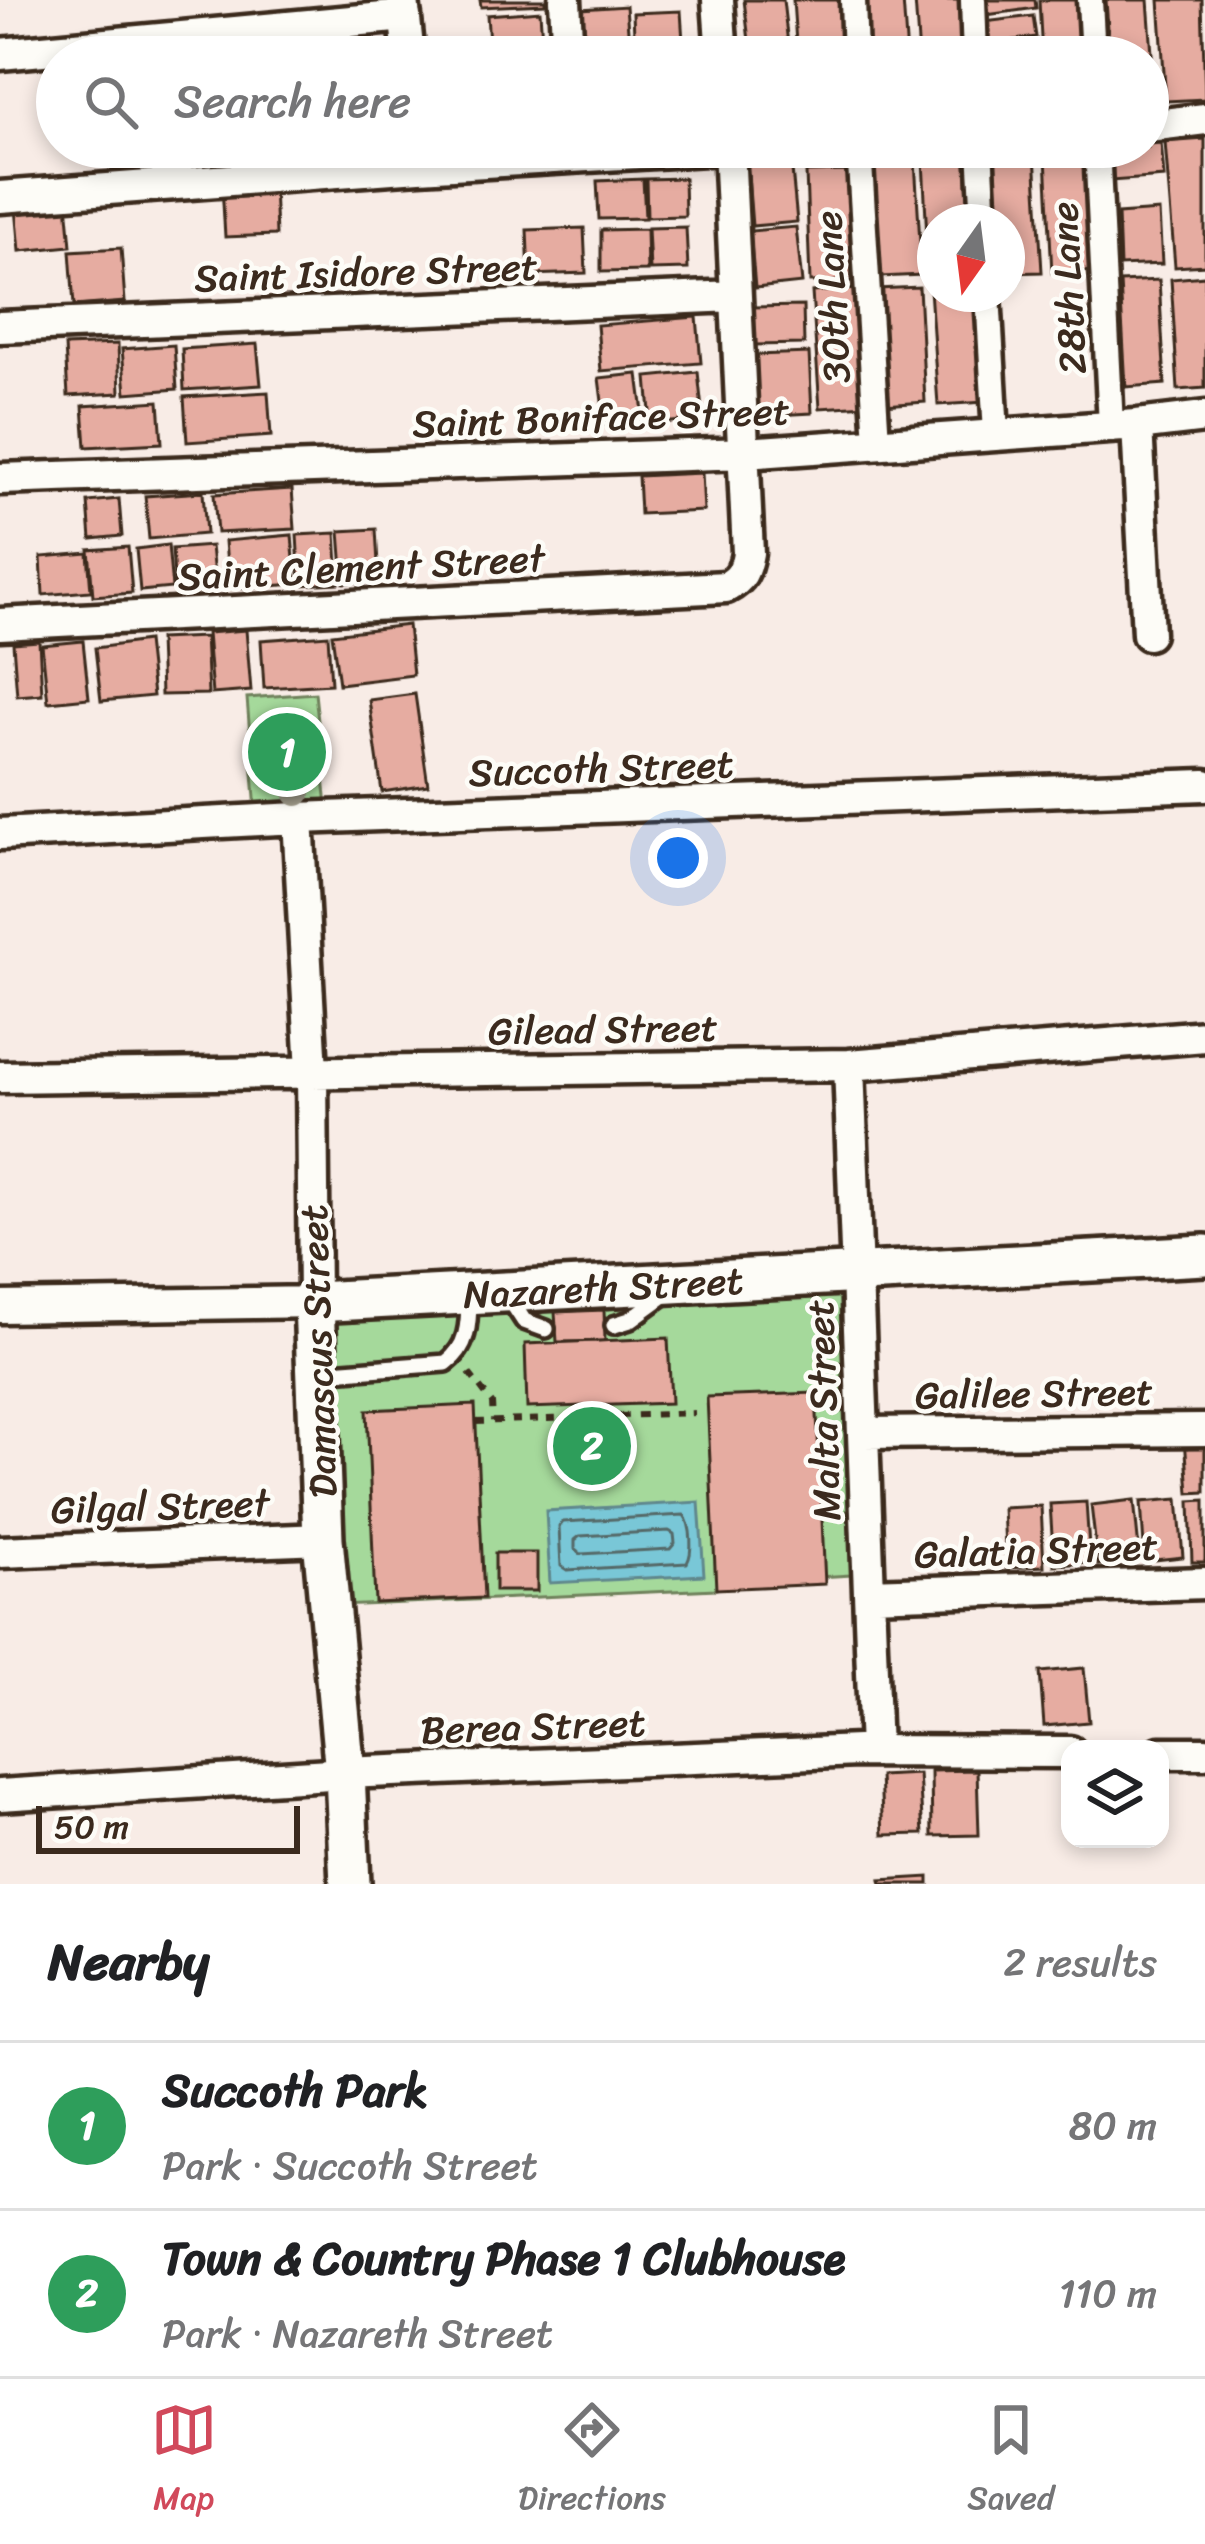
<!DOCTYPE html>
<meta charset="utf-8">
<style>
body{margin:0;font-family:Sriracha,sans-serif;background:#f2f2f2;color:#202124}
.controls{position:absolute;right:36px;bottom:36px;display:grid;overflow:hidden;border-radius:24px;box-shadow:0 6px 18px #0003}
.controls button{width:108px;height:108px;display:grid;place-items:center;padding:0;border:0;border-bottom:3px solid #e0e0e0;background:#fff;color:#202124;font:60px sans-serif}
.compass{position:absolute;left:917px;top:204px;width:108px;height:108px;border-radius:50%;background:#fff;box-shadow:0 6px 18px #0003;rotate:194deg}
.scale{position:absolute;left:36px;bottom:30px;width:264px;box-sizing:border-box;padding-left:12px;border:6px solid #3b2a1e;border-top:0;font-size:33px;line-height:42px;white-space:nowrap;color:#3b2a1e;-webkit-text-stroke:9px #fdfcf7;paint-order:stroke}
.you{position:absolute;left:678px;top:858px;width:42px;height:42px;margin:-30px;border:9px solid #fff;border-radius:50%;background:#1a73e8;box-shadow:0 0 0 18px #1a73e833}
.badge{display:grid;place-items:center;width:78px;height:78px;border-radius:50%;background:#d1495b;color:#fff;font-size:39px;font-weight:700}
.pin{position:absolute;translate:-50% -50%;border:6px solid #fff;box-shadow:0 3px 12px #0006}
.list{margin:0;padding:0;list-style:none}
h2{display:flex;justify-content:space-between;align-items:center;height:156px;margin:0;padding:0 48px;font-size:51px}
h2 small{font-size:39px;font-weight:400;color:#757577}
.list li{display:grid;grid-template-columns:78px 1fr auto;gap:36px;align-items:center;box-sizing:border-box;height:168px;padding:0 48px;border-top:3px solid #e0e0e0}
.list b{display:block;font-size:45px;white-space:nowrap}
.list p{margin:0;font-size:39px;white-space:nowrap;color:#757577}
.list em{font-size:39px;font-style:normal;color:#757577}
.icon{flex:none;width:66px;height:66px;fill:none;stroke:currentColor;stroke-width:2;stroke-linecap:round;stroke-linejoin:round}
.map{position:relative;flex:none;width:1205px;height:1884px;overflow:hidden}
.search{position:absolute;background:#fff;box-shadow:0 6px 18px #0003;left:36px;right:36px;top:36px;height:132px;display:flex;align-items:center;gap:30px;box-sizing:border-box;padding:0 42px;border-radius:66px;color:#757577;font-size:45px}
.sheet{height:492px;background:#fff}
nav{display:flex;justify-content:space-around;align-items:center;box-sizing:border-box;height:168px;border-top:3px solid #e0e0e0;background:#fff;font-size:33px;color:#757577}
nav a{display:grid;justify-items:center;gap:6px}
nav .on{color:#d1495b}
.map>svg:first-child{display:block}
.green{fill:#a5d99b;stroke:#70825c;stroke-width:3}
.water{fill:#79c7d7;stroke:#60888d;stroke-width:3}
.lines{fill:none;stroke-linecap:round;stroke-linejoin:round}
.shore{stroke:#546968;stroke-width:3}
.building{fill:#e6aca1;stroke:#3b2a1e;stroke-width:3}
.service-casing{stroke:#3b2a1e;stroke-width:24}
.pedestrian-casing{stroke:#3b2a1e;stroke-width:33}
.minor-casing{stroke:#3b2a1e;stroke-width:39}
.tertiary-casing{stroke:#3b2a1e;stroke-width:48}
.path{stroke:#3b2a1e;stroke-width:6;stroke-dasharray:9 9;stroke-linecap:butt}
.service{stroke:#fdfcf7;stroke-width:15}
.pedestrian{stroke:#fdfcf7;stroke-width:24}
.minor{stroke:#fdfcf7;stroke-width:30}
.tertiary{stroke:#fdfcf7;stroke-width:39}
.tree{fill:#9f9a89}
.labels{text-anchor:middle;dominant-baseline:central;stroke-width:9;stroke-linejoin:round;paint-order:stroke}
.street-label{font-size:39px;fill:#3b2a1e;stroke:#fdfcf7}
</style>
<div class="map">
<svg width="1205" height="1884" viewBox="0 0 1205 1884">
<rect width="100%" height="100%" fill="#f8ece6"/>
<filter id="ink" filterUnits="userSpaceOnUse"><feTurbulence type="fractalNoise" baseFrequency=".00833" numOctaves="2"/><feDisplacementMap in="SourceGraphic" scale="24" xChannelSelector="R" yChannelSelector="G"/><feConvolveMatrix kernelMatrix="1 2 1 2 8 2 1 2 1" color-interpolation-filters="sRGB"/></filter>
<g filter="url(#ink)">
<path class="green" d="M315,693L327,806L256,811L247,698Z
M846,1296L851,1575L717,1583L716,1589L340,1606L332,1316Z"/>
<path class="water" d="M699,1502L704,1575L550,1583L546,1511Z"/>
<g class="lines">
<path class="shore" d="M684,1515C692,1525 693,1553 687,1563L567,1570L561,1566L559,1527L563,1522Z
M669,1531L674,1534L675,1543L670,1549L581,1554L575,1549V1540L580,1536Z"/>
</g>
<path class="building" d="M480,0H545V4L481,7Z
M744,0H783L789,53L751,57Z
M793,0H839L842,57H797Z
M865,0H903L907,57H869Z
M915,0H963L967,57H919Z
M977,0H1035L1036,8L979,16Z
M1039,0H1081L1084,57H1042Z
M1106,0H1148L1154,81L1148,82V57H1110Z
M1159,0H1202L1205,99L1166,101Z
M626,6L630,57H585L581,9Z
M540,11L543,56L490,57L487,15Z
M681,11L684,57H635L633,13Z
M1033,16L1036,37L979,45L976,23Z
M1027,46L1029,57H980L979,52Z
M1205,139V265L1175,267L1165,142Z
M1161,143L1164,177L1111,181L1108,147H1148V144Z
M1035,154L1042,272L1007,273V222H993L990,157Z
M1092,155L1098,271L1052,273L1046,157Z
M966,158L969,222H935V276H929L923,160Z
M791,159L797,222L752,226L747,163Z
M915,161L922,275L880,277L874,163Z
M849,171L852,281L810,282L806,172Z
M684,178L685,216L647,217L646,179Z
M643,179L645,218L599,219L597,181Z
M274,185L276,235L225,237L222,186Z
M67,203L71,246L20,251L16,208Z
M1159,211L1162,264L1120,266L1118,214Z
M686,227L688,269L650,270L648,228Z
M796,227L802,283L755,288L750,231Z
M584,228L586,273L529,275L527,230Z
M646,229L647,271L601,272V230Z
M121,248L125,302L74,306L70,251Z
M1205,276V388L1178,390L1171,279Z
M1159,280L1165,384L1126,387L1120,282Z
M919,287L925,402L884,405L877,289Z
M935,288V294H978L985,402L938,405L930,289Z
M859,289L867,405L820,408L812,292Z
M803,306L804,344L754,345L753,307Z
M697,317L701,363L601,371L597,325Z
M118,344L120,393L68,396L65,346Z
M257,344L261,385L184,390L182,349Z
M174,345L177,389L126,393L122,349Z
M809,353L812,413L758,416L756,355Z
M698,372L703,419L651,424L647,377Z
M638,374L644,420L605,425L599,378Z
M268,392L271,436L187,442L184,397Z
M159,401L162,443L86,447L83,406Z
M702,473L704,511L640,514L638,476Z
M292,489L295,529L217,533L214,494Z
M203,492L206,534L149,539L145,496Z
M119,499L122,536L91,539L88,502Z
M376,529L379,581L344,583L340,531Z
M336,533L339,583L300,585L297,535Z
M292,535L296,584L229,589L225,541Z
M168,545L172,588L140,591L136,549Z
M211,546L215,586L175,589L172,549Z
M128,547L132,593L93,596L89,550Z
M88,553L91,591L43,595L41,557Z
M408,625L413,675L339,684L332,634Z
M246,630L251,691L212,694L207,633Z
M328,635L331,684L264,688L261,640Z
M205,637L208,694L161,695L159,639Z
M39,641L42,694L17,696L13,643Z
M83,641L89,698L48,702L42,645Z
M147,641L153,696L101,701L95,648Z
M415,694L428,785L382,792L369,700Z
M604,1310L605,1341L557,1342L555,1312Z
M668,1338L671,1403L527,1408L525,1344Z
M816,1393L825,1584L716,1589L707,1397Z
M475,1405L484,1598L375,1603L367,1410Z
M1205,1437V1492L1189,1493L1185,1438Z
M1178,1499L1183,1557L1145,1561L1141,1502Z
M1134,1500L1140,1560L1098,1565L1091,1505Z
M1205,1500V1562H1192L1190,1501Z
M1086,1502L1090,1563L1054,1565L1050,1504Z
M1041,1506L1044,1566L1006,1568L1003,1508Z
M495,1553H537V1591H495Z
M1084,1668L1089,1722L1044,1726L1040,1672Z
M977,1770L979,1835L932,1836L931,1771Z
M919,1774L923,1834L883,1835L880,1776Z
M929,1877V1884H882L881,1880Z"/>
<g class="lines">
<defs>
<path id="service" d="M509,1298L524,1321L546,1329
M614,1325L630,1320L667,1293
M319,1373L446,1363C468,1347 469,1324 469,1298"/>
<path id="pedestrian" d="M853,0L855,57
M973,0L975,57
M1090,0L1093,57
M859,147L877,442
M980,147L984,222
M1097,147L1111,426
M988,294L996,434"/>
<path id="minor" d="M403,0L409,57
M565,0L568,57
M718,0L722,57
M0,54L405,16
M1148,126L1205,119
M0,197L419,166L740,147
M0,327L735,296
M1137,425L1148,634
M0,479L745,453L1137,425L1205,417
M0,624L726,587C742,579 745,570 748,553L729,147
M0,834L298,818L1205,785
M849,1065L875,1751
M0,1077L849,1065L1205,1036
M0,1307L314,1302L312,1071L298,818
M863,1433L1205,1430
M0,1552L323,1539
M869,1594L1205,1583
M1160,1753H1205
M0,1795L345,1773L858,1751L1070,1752"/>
<g id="tertiary">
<path id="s1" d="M350,1884L345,1773L323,1539L314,1302L1205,1255"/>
</g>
</defs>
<use href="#service" class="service-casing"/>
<use href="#pedestrian" class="pedestrian-casing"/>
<use href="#minor" class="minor-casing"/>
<use href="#tertiary" class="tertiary-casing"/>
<path class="path" d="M469,1373L492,1403L493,1421
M607,1416L610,1475
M590,1417L593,1476
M475,1422L694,1413"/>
<use href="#service" class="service"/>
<use href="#pedestrian" class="pedestrian"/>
<use href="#minor" class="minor"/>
<use href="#tertiary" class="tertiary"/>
</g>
<circle class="tree" cx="297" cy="792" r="14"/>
</g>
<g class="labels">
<g class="street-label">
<text transform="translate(366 272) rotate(-2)">Saint Isidore Street</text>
<text transform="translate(1068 288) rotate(-93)">28th Lane</text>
<text transform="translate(832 297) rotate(-93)">30th Lane</text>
<text transform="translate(601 417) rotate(-2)">Saint Boniface Street</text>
<text transform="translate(361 567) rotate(-3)">Saint Clement Street</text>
<text transform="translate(601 768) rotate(-2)">Succoth Street</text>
<text transform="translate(603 1029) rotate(-1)">Gilead Street</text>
<text stroke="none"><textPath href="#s1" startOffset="873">Nazareth Street</textPath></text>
<text transform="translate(318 1351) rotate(-92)">Damascus Street</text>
<text transform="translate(1034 1393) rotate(-1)">Galilee Street</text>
<text transform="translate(823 1410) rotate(-92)">Malta Street</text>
<text transform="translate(160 1506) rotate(-2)">Gilgal Street</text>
<text transform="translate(1036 1550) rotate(-2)">Galatia Street</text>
<text transform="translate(533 1726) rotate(-2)">Berea Street</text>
</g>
</g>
</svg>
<div class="controls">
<button><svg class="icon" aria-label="layers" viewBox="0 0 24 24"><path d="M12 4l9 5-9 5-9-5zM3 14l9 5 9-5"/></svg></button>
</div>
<svg class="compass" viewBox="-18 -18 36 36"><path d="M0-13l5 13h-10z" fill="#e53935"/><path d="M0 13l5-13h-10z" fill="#757577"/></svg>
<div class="scale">50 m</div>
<div class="you"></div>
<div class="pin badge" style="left:287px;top:752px;background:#2e9e5b">1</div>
<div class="pin badge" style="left:592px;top:1446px;background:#2e9e5b">2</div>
<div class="search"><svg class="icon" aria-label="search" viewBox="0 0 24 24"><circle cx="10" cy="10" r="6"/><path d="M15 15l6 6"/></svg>Search here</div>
</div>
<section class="sheet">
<h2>Nearby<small>2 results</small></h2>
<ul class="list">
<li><span class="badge" style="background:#2e9e5b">1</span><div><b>Succoth Park</b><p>Park · Succoth Street</p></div><em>80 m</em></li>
<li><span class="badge" style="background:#2e9e5b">2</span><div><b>Town &amp; Country Phase 1 Clubhouse</b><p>Park · Nazareth Street</p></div><em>110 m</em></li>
</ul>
</section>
<nav>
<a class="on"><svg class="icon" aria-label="map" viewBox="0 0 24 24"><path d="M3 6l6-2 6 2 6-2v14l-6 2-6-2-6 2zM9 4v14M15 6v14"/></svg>Map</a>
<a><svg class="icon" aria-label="directions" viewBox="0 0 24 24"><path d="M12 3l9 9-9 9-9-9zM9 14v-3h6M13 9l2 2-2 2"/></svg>Directions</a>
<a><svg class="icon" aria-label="saved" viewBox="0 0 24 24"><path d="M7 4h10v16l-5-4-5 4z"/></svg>Saved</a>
</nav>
